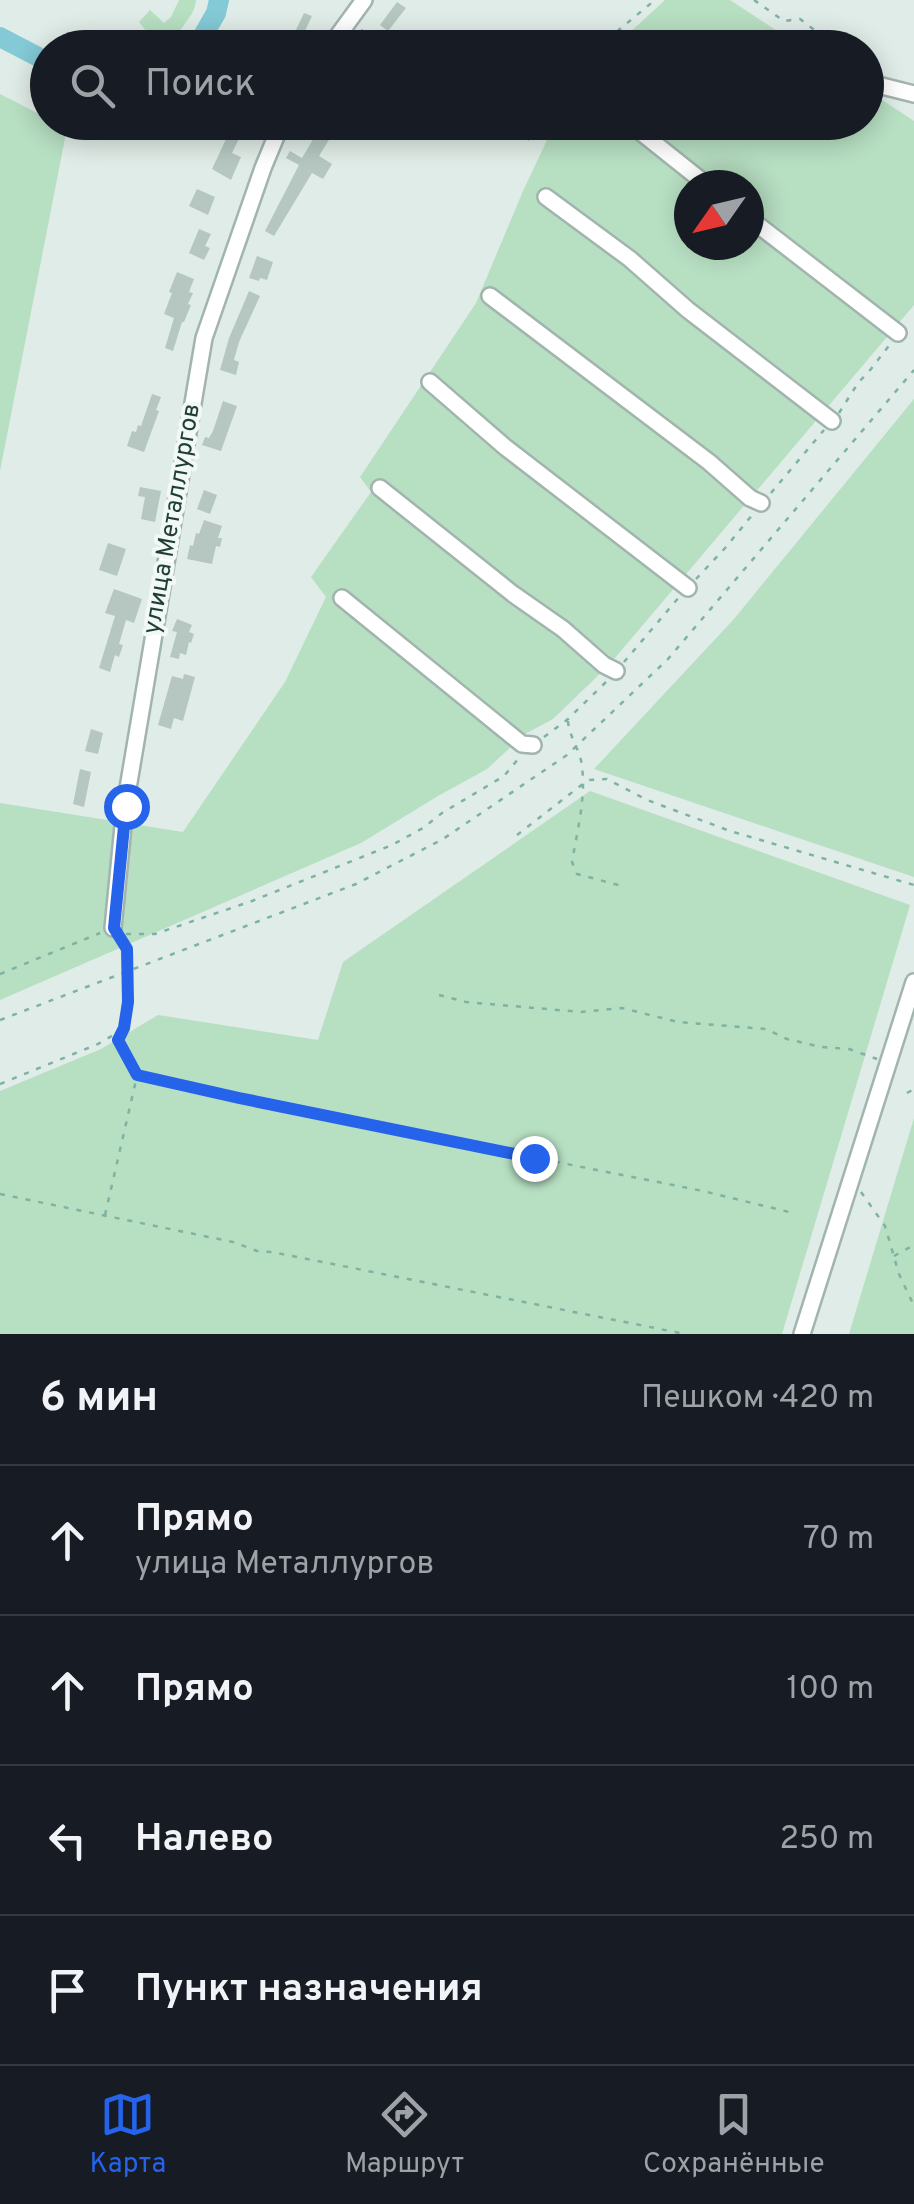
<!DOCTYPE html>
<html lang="ru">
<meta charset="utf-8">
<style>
body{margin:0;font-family:Overpass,sans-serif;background:#20242c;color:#f1f3f6}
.compass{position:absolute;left:674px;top:170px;width:90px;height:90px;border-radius:50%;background:#171b24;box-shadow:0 5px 25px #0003;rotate:236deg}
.stop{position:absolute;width:30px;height:30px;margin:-22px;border:8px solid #2563eb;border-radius:50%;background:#fff}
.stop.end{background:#2563eb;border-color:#fff;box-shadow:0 2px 10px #0008}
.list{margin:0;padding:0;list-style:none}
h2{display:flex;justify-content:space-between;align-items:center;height:130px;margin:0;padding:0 40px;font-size:42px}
h2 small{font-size:32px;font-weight:400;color:#9ea1a6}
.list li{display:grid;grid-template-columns:65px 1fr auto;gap:30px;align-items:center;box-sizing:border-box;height:150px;padding:0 40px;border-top:2px solid #363941}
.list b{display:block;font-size:38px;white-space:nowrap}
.list p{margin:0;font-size:32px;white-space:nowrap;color:#9ea1a6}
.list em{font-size:32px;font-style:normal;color:#9ea1a6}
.icon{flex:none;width:55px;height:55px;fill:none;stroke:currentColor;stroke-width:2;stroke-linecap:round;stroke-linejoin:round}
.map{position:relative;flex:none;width:914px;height:1334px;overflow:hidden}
.search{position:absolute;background:#171b24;box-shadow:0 5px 25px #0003;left:30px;right:30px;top:30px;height:110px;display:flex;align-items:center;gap:25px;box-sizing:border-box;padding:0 35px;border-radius:55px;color:#9ea1a6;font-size:38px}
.sheet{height:730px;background:#171b24}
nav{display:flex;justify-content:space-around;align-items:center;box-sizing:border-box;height:140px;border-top:2px solid #363941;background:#171b24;font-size:28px;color:#9ea1a6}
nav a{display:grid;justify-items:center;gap:5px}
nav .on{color:#2563eb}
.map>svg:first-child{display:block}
.green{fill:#b7dfc2;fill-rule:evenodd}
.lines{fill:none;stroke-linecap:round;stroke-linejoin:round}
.river{stroke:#83c9d6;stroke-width:20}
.building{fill:#b5c7c0}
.minor-casing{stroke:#a2b4ae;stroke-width:20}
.path{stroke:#7eb2a2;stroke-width:2.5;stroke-dasharray:5 8;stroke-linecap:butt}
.minor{stroke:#fff;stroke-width:15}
.route{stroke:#2563eb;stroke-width:12}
.labels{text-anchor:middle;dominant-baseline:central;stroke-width:8;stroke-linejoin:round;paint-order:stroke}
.street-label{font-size:25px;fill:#1f3e36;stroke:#f1f8f5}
</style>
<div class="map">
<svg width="914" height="1334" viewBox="0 0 914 1334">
<rect width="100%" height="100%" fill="#e0ece7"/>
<path class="green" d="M179,0H196C195,10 192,14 186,22C166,52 154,48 122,47L137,44L150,47L151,37L139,22L150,10L164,23L171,17Z
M665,0H730L802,47H614Z
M867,90L914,121V305L609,665L553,719L525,734L487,769L438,796L361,843L0,1000V803L183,832L285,682L326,597L311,577L371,492L360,477L476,303L523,191L555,123L866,122ZM689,185H749V245H689Z
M0,94L47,118L48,122L57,123L67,128L0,471Z
M914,399V877L594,769L734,619Z
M590,791L910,905L782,1334H0V1091L101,1049L158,1015L318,1040L343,962Z
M914,1118V1334H849Z"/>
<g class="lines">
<path class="river" d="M0,37L48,62
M196,48L216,13L219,0"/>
</g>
<path class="building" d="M397,2L406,8L388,31L380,25Z
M304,13L312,16L302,37L294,34Z
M234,122H247L232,153L241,157L231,180L212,169Z
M317,122H322L335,130L319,156L332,164L323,179L312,173L274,236L265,231L299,165L286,158L290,151L302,158L315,136L310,134Z
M197,189L215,197L208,215L189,206Z
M199,229L211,234L205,246L210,248L204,260L189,253Z
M257,256L273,262L267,280L260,278L259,281L249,278Z
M177,272L194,279L189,292L193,293L188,304L191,305L184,322H182L173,351L165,348L174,318L164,314L172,293L169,292Z
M249,291L260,296L239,342L234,360L239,362L236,375L220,370L229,338Z
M152,394L161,397L156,410L159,411L144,452L127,446L132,431L136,432L138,425L141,426Z
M223,401L237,406L221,451L202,445L205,437L209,438L213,431Z
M140,487L161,491L155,522L141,519L145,497L138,496Z
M204,490L217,495L210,514L197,509Z
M204,520L222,526L218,538H222L220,547L216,546L212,564L187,559L190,545L193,546L196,533L199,534Z
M108,543L126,549L117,576L99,570Z
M114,589L142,599L134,623L126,620L119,644L123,645L119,657L115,655L110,672L99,668L115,616L105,613Z
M177,619L192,625L189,632L194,634L191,643L189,642L186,655L180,653L179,659L170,657L177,632L172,631Z
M184,674L195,677L183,721L174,718L171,729L158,725L172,676L183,679Z
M91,729L103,733L98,754L85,751Z
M80,769L91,772L84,807L73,804Z"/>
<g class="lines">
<defs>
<path id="minor" d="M329,48L364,0
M866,82L914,94
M628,122L707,185
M546,197L630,259L688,310L832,421
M749,218L898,333
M490,296L709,462L750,498L761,503
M430,382L505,447L688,588
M380,488L513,594L563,629L604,665L616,671
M342,598L522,744L533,745
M113,928L125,806L204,338L263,168L282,122
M802,1334L914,982"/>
</defs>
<use href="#minor" class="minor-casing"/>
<path class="path" d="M754,0L784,21L800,19L838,48
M361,30L390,48
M597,48L655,0
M504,122L531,141L542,122
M839,413L858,383L871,369L891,343
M771,493L824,430
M696,579L726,547L753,514
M624,662L680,596
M568,721C569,737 581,751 582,767C586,798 577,832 572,862L577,874L622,886
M544,737L568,719L609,679
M517,835L588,780L607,779L647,800L730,831L914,885
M126,934H155L252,901L392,845L423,828L442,813L504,776L519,758
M120,938C133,959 131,1018 117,1039L137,1075L239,1099L703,1191L789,1212
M0,974L100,933
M439,995L466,1002L581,1012L622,1008L678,1022L766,1029L787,1039L821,1047L849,1049L877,1059
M0,1020L356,884L443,839L567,755L668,659L914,370
M0,1084L98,1044L122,1030
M907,1093L914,1089
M861,1192L885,1226L899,1274L914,1306
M0,1194L233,1242L257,1251L272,1252L685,1334
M105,1215L137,1076
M894,1256L914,1245"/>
<use href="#minor" class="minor"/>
</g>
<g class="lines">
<path class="route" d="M126,806L114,928L127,949L128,1002L124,1028L118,1040L137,1075L239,1098L534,1158"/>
</g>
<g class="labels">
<g class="street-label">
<text transform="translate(173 519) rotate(-80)">улица Металлургов</text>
</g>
</g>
</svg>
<svg class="compass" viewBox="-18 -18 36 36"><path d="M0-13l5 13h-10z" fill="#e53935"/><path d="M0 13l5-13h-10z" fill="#9ea1a6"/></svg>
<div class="stop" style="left:126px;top:806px"></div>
<div class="stop end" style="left:534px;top:1158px"></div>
<div class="search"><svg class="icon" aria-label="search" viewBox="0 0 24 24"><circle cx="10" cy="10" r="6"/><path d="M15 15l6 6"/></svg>Поиск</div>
</div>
<section class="sheet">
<h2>6 мин<small>Пешком · 420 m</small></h2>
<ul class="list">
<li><svg class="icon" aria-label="ahead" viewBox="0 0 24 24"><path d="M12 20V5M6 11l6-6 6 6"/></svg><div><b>Прямо</b><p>улица Металлургов</p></div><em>70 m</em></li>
<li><svg class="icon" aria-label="ahead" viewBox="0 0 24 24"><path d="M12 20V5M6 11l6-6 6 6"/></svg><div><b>Прямо</b></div><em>100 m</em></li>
<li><svg class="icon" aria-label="left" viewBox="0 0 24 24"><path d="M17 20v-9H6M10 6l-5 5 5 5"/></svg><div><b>Налево</b></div><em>250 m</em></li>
<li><svg class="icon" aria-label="arrive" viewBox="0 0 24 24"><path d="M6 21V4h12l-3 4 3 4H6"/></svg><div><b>Пункт назначения</b></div></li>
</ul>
</section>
<nav>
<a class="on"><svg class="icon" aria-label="map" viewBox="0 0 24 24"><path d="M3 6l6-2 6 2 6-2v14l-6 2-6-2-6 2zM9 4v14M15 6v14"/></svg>Карта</a>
<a><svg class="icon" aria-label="directions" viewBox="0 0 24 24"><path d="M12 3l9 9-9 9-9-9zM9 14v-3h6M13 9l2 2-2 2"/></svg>Маршрут</a>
<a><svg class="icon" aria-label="saved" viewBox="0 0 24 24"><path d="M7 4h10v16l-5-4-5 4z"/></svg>Сохранённые</a>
</nav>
